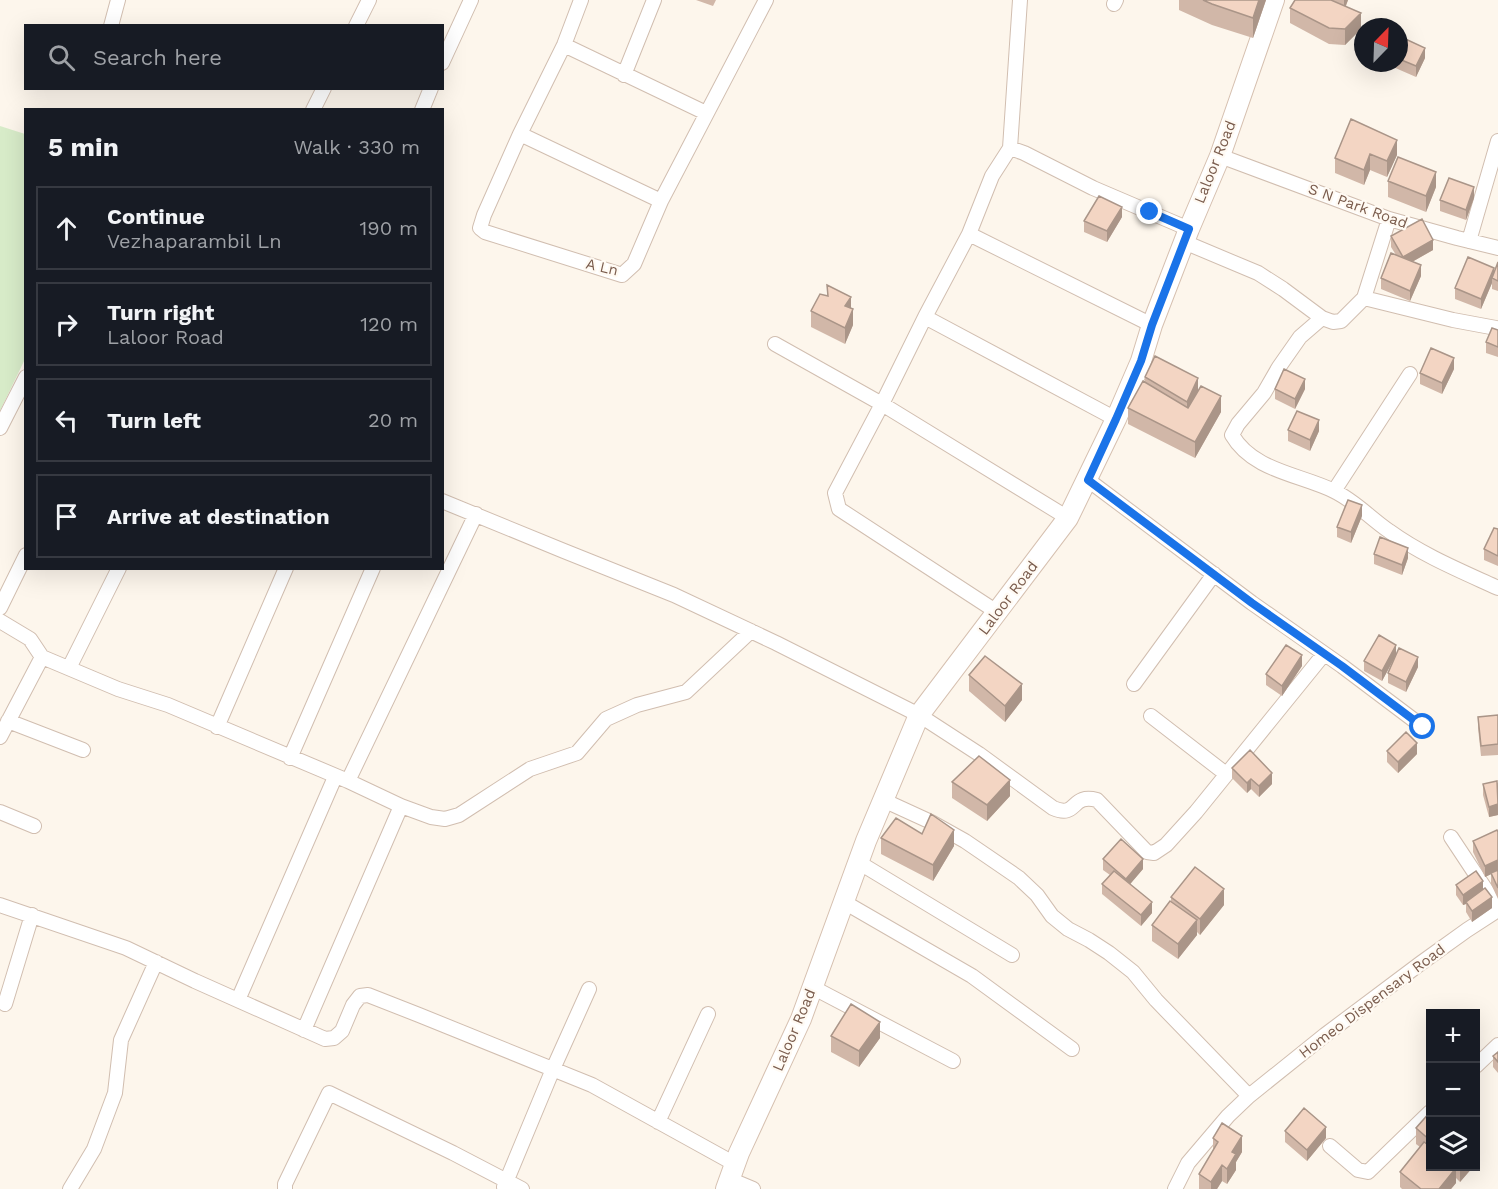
<!DOCTYPE html>
<meta charset="utf-8">
<style>
body{margin:0;font-family:"Work Sans",sans-serif;background:#20242c;color:#f1f3f6}
.controls{position:absolute;right:18px;bottom:18px;display:grid;overflow:hidden;border-radius:0px;box-shadow:0 6px 24px #0002}
.controls button{width:54px;height:54px;display:grid;place-items:center;padding:0;border:0;border-bottom:2px solid #363941;background:#171b24;color:#f1f3f6;font:30px sans-serif}
.compass{position:absolute;left:1354px;top:18px;width:54px;height:54px;border-radius:50%;background:#171b24;box-shadow:0 6px 24px #0002;rotate:23deg}
.stop{position:absolute;width:18px;height:18px;margin:-14px;border:4px solid #1a73e8;border-radius:50%;background:#fff}
.stop.end{background:#1a73e8;border-color:#fff;box-shadow:0 2px 6px #0008}
.list{margin:0;padding:0;list-style:none}
h2{display:flex;justify-content:space-between;align-items:center;height:78px;margin:0;padding:0 24px;font-size:26px}
h2 small{font-size:20px;font-weight:400;color:#9ea1a6}
.list li{display:grid;grid-template-columns:39px 1fr auto;gap:18px;align-items:center;box-sizing:border-box;height:84px;margin:0 12px 12px;padding:0 12px;border:2px solid #363941;border-radius:0px}
.list b{display:block;font-size:22px;white-space:nowrap}
.list p{margin:0;font-size:20px;white-space:nowrap;color:#9ea1a6}
.list em{font-size:20px;font-style:normal;color:#9ea1a6}
.icon{flex:none;width:33px;height:33px;fill:none;stroke:currentColor;stroke-width:2;stroke-linecap:round;stroke-linejoin:round}
.map{position:relative;flex:none;width:1498px;height:1189px;overflow:hidden}
.search{position:absolute;background:#171b24;box-shadow:0 6px 24px #0002;left:24px;top:24px;width:420px;height:66px;display:flex;align-items:center;gap:15px;box-sizing:border-box;padding:0 21px;border-radius:0px;color:#9ea1a6;font-size:22px}
.panel{position:absolute;background:#171b24;box-shadow:0 6px 24px #0002;left:24px;top:108px;width:420px;height:462px;border-radius:0px}
.map>svg:first-child{display:block}
.green{fill:#d8ecc9}
.lines{fill:none;stroke-linecap:round;stroke-linejoin:round}
.street-casing{stroke:#d1beb0;stroke-width:16}
.secondary-casing{stroke:#d6c0b0;stroke-width:22}
.street{stroke:#fff;stroke-width:14}
.secondary{stroke:#fff;stroke-width:20}
.wall{fill:#d1b7a8}
.shaded-wall{fill:#aa9588}
.building{fill:#f3d5c3;stroke:#aa9588;stroke-width:1.5}
.route{stroke:#1a73e8;stroke-width:8}
.labels{text-anchor:middle;dominant-baseline:central;stroke-width:4.5;stroke-linejoin:round;paint-order:stroke}
.street-label{font-size:15px;fill:#7a5c4d;stroke:#fffaf3}
</style>
<div class="map">
<svg width="1498" height="1189" viewBox="0 0 1498 1189">
<rect width="100%" height="100%" fill="#fdf6ec"/>
<path class="green" d="M0,126L25,134V359L0,411Z"/>
<g class="lines">
<defs>
<path id="street" d="M581,0L564,45L520,134L484,215L480,228L485,232L622,275L634,264L661,201L766,0
M1114,4L1116,0
M111,26L118,0
M356,26L369,0
M564,45L706,113
M442,63L471,0
M624,75L654,0
M313,110L324,88
M422,110L431,88
M520,134L661,201
M1010,148L1020,0
M1220,156L1389,219L1457,238L1498,248
M969,234L925,317L1116,419
M1469,241L1498,141
M1184,242L1258,273L1283,289L1322,318L1333,322L1341,321L1364,298L1389,219
M1364,298L1453,320L1496,328
M1322,318L1300,337L1279,367L1264,393L1238,424L1232,435C1253,471 1299,474 1334,491C1355,501 1370,518 1389,531C1422,555 1461,571 1498,588
M1152,325L969,234L992,176L1010,148L1024,153L1093,188L1189,229
M775,344L882,404L925,317
M0,428L26,377
M1088,480L1252,603L1342,666L1423,727
M1334,491L1410,374
M442,501L564,551L674,595L776,643L919,715L979,754L1053,808C1078,819 1070,793 1097,800L1147,852L1154,853L1166,845L1196,812L1324,654
M0,608L26,555
M997,612L839,509L835,493L882,404L1068,518
M0,621L30,639L42,657L118,689L168,705L348,781L401,806L431,817L445,819L459,815L530,769L577,753L606,719L637,705L686,692L751,631
M69,668L119,568
M1134,684L1214,574
M1151,716L1226,774
M8,721L83,750
M217,727L286,568
M0,737L42,657
M290,758L373,568
M348,781L476,514
M883,800L931,822L965,841L1019,878L1037,895L1052,916L1068,929L1089,940L1109,953L1133,972L1156,1000L1249,1096
M0,812L34,826
M1451,837L1498,908
M858,862L1012,955
M844,902L972,976L1072,1049
M0,905L126,948L195,981L325,1039L334,1038L342,1031L353,1005L360,996L368,995L419,1015L592,1085L735,1164
M812,987L953,1061
M238,1000L335,777
M5,1004L32,915
M304,1030L401,806
M1476,1066L1498,1045
M658,1122L708,1014
M1330,1146L1358,1170L1368,1172L1430,1112
M729,1179L753,1189
M504,1187L553,1069L589,989
M70,1189L94,1149L115,1093L121,1040L156,962
M285,1189V1184L329,1093L453,1153L522,1189
M1175,1189L1188,1163L1228,1116L1249,1096L1325,1035L1421,963L1467,930L1498,910"/>
<path id="secondary" d="M726,1189L739,1153L801,1019L866,841L919,715L1068,518L1116,419L1141,361L1152,325L1189,229L1220,156L1274,0"/>
</defs>
<use href="#street" class="street-casing"/>
<use href="#secondary" class="secondary-casing"/>
<use href="#street" class="street"/>
<use href="#secondary" class="secondary"/>
</g>
<path class="wall" d="M696,0H716L713,6Z
M1179,0H1266L1253,38L1212,25L1179,10Z
M1295,0H1348L1346,6L1361,29L1345,45L1329,44L1290,23V8Z
M1399,36L1425,58L1416,77L1384,63H1399Z
M1351,119L1397,155L1387,177L1370,170L1364,185L1335,173V158Z
M1388,181L1436,187L1426,212L1388,197Z
M1474,198L1466,220L1440,211V200Z
M1122,217L1107,242L1084,232V221Z
M1391,236L1433,250L1412,262L1421,276L1410,301L1381,289V278L1396,255L1391,247Z
M1498,262V291L1492,289V283L1481,309L1455,299V288L1494,273Z
M827,285L853,325L845,344L811,327V311L827,296Z
M1498,330V357L1486,353V342Z
M1454,369L1442,394L1420,384V373Z
M1145,377L1198,390L1221,412L1195,458L1128,424V408L1145,382Z
M1275,389H1305L1295,409L1275,399Z
M1288,430L1319,431L1310,451L1288,441Z
M1362,516L1351,543L1337,537V527Z
M1498,529V566L1484,560V549Z
M1374,554L1408,558L1402,575L1374,564Z
M1396,654L1418,667L1406,692L1388,683V673L1393,661L1382,681L1364,671V661Z
M1302,666L1282,696L1266,685V674Z
M969,675L1022,700L1005,722L969,691Z
M1498,715V755L1481,756L1478,728V717Z
M1387,751L1417,754L1398,773L1387,762Z
M1232,768L1272,784L1259,797L1251,789L1247,793L1232,778Z
M952,782L1010,796L987,821L952,798Z
M1498,783V815L1489,817L1483,795V784Z
M1498,832V899L1491,884V874L1485,877L1473,852V841Z
M922,834L954,846L933,881L881,854V838Z
M1103,859L1143,869L1130,884L1152,913L1141,926L1102,894V884L1110,875L1103,870Z
M1456,885L1483,889L1492,908L1472,922L1466,912V904L1463,905L1456,895Z
M1171,897L1224,905L1200,935L1197,932V935L1178,959L1152,941V925L1171,901Z
M831,1036L880,1038L859,1067L831,1052Z
M1498,1052V1073L1493,1067V1056Z
M1431,1111V1167H1473L1460,1182L1456,1178V1183L1451,1189H1402L1400,1187V1172L1420,1147L1416,1144V1128Z
M1285,1131L1326,1138L1307,1161L1285,1142Z
M1213,1138L1242,1152L1236,1162V1170L1227,1184L1222,1181L1217,1189H1199V1174L1213,1150Z"/>
<path class="shaded-wall" d="M1259,0H1266L1253,38V18Z
M1344,0H1348L1344,10Z
M1361,13V29L1345,45V29Z
M1425,48V58L1416,77V66Z
M1397,140V155L1387,177V161Z
M1370,154V170L1364,185V170Z
M1436,172V187L1426,212V196Z
M1474,187V198L1466,220V210Z
M1122,207V217L1107,242V231Z
M1433,240V250L1403,267V257Z
M1421,265V276L1410,301V291Z
M1494,268V278H1492V283L1481,309V299Z
M851,297V313L845,306Z
M853,309V325L845,344V328Z
M1454,358V369L1442,394V383Z
M1198,378V394L1187,418V402Z
M1305,379V389L1295,409V399Z
M1221,396V412L1195,458V442Z
M1319,420V431L1310,451V440Z
M1362,505V516L1351,543V532Z
M1408,548V558L1402,575V565Z
M1396,645V655L1382,681V671Z
M1302,655V666L1282,696V686Z
M1418,657V667L1406,692V682Z
M1022,684V700L1005,722V706Z
M1417,743V754L1398,773V762Z
M1272,773V784L1259,797V786Z
M1251,779V789L1247,793V783Z
M1010,780V796L987,821V805Z
M1498,804V815L1489,817V807Z
M954,830V846L933,881V865Z
M1143,859V869L1126,889V879Z
M1498,860V871L1485,877V866Z
M1483,881V892L1466,902V904L1463,905V895Z
M1224,889V905L1200,935V919Z
M1492,897V908L1472,922V911Z
M1152,902V913L1141,926V915Z
M1197,920V935L1178,959V944Z
M880,1022V1038L859,1067V1051Z
M1326,1127V1138L1307,1161V1150Z
M1242,1136V1152L1236,1162V1170L1227,1184V1169L1232,1152Z
M1479,1145V1160L1476,1164V1148Z
M1222,1165V1181L1217,1189H1211V1182Z
M1460,1167H1473L1460,1182Z
M1456,1168V1183L1451,1189H1439Z"/>
<path class="building" d="M1203,0H1259L1253,18L1212,4Z
M1295,0H1331L1361,13L1345,29L1329,28L1290,8Z
M1399,36L1425,48L1416,66L1399,59Z
M1351,119L1397,140L1387,161L1370,154L1364,170L1335,158Z
M1398,157L1436,172L1426,196L1388,181Z
M1449,178L1474,187L1466,210L1440,200Z
M1099,196L1122,207L1107,231L1084,221Z
M1422,219L1433,240L1403,257L1391,236Z
M1391,253L1421,265L1410,291L1381,278Z
M1468,257L1494,268L1481,299L1455,288Z
M1498,262V281L1492,278Z
M827,285L851,297L845,306L853,309L845,328L811,311L820,294L828,296Z
M1492,328L1498,330V347L1486,342Z
M1431,348L1454,358L1442,383L1420,373Z
M1155,356L1198,378L1187,402L1145,377Z
M1284,369L1305,379L1295,399L1275,389Z
M1143,381L1188,408L1201,386L1221,396L1195,442L1128,408Z
M1297,411L1319,420L1310,440L1288,430Z
M1348,500L1362,505L1351,532L1337,527Z
M1494,528L1498,529V556L1484,549Z
M1380,537L1408,548L1402,565L1374,554Z
M1379,635L1396,645L1382,671L1364,661Z
M1286,645L1302,655L1282,686L1266,674Z
M1399,648L1418,657L1406,682L1388,673Z
M985,656L1022,684L1005,706L969,675Z
M1498,715V744L1481,746L1478,717Z
M1406,732L1417,743L1398,762L1387,751Z
M1250,750L1272,773L1259,786L1251,779L1247,783L1232,768Z
M979,756L1010,780L987,805L952,782Z
M1497,781L1498,804L1489,807L1483,784Z
M931,814L954,830L933,865L881,838L896,818L922,834Z
M1497,830L1498,832V860L1485,866L1473,841Z
M1121,839L1143,859L1126,879L1103,859Z
M1195,867L1224,889L1200,919L1171,897Z
M1498,870V888L1491,873Z
M1114,871L1152,902L1141,915L1102,884Z
M1476,871L1483,881L1463,895L1456,885Z
M1485,888L1492,897L1472,911L1466,902Z
M1170,901L1197,920L1178,944L1152,925Z
M851,1004L880,1022L859,1051L831,1036Z
M1498,1052V1062L1493,1056Z
M1304,1108L1326,1127L1307,1150L1285,1131Z
M1431,1111V1141L1416,1128Z
M1222,1123L1242,1136L1232,1152L1236,1154L1227,1169L1222,1165L1211,1182L1199,1174L1218,1142L1213,1138Z
M1424,1142L1431,1147V1167H1454L1456,1168L1439,1189H1421L1400,1172Z"/>
<g class="lines">
<path class="route" d="M1150,212L1189,229L1152,325L1141,361L1116,419L1088,480L1252,603L1342,666L1423,727"/>
</g>
<g class="labels">
<g class="street-label">
<text transform="translate(1215 162) rotate(-68)">Laloor Road</text>
<text transform="translate(1358 206) rotate(20)">S N Park Road</text>
<text transform="translate(602 267) rotate(13)">A Ln</text>
<text transform="translate(1008 598) rotate(-53)">Laloor Road</text>
<text transform="translate(1372 1001) rotate(-37)">Homeo Dispensary Road</text>
<text transform="translate(794 1030) rotate(-67)">Laloor Road</text>
</g>
</g>
</svg>
<div class="controls">
<button>+</button>
<button>−</button>
<button><svg class="icon" aria-label="layers" viewBox="0 0 24 24"><path d="M12 4l9 5-9 5-9-5zM3 14l9 5 9-5"/></svg></button>
</div>
<svg class="compass" viewBox="-18 -18 36 36"><path d="M0-13l5 13h-10z" fill="#e53935"/><path d="M0 13l5-13h-10z" fill="#9ea1a6"/></svg>
<div class="stop" style="left:1423px;top:727px"></div>
<div class="stop end" style="left:1150px;top:212px"></div>
<div class="search"><svg class="icon" aria-label="search" viewBox="0 0 24 24"><circle cx="10" cy="10" r="6"/><path d="M15 15l6 6"/></svg>Search here</div>
<section class="panel">
<h2>5 min<small>Walk · 330 m</small></h2>
<ul class="list">
<li><svg class="icon" aria-label="ahead" viewBox="0 0 24 24"><path d="M12 20V5M6 11l6-6 6 6"/></svg><div><b>Continue</b><p>Vezhaparambil Ln</p></div><em>190 m</em></li>
<li><svg class="icon" aria-label="right" viewBox="0 0 24 24"><path d="M7 20v-9h11M14 6l5 5-5 5"/></svg><div><b>Turn right</b><p>Laloor Road</p></div><em>120 m</em></li>
<li><svg class="icon" aria-label="left" viewBox="0 0 24 24"><path d="M17 20v-9H6M10 6l-5 5 5 5"/></svg><div><b>Turn left</b></div><em>20 m</em></li>
<li><svg class="icon" aria-label="arrive" viewBox="0 0 24 24"><path d="M6 21V4h12l-3 4 3 4H6"/></svg><div><b>Arrive at destination</b></div></li>
</ul>
</section>
</div>
